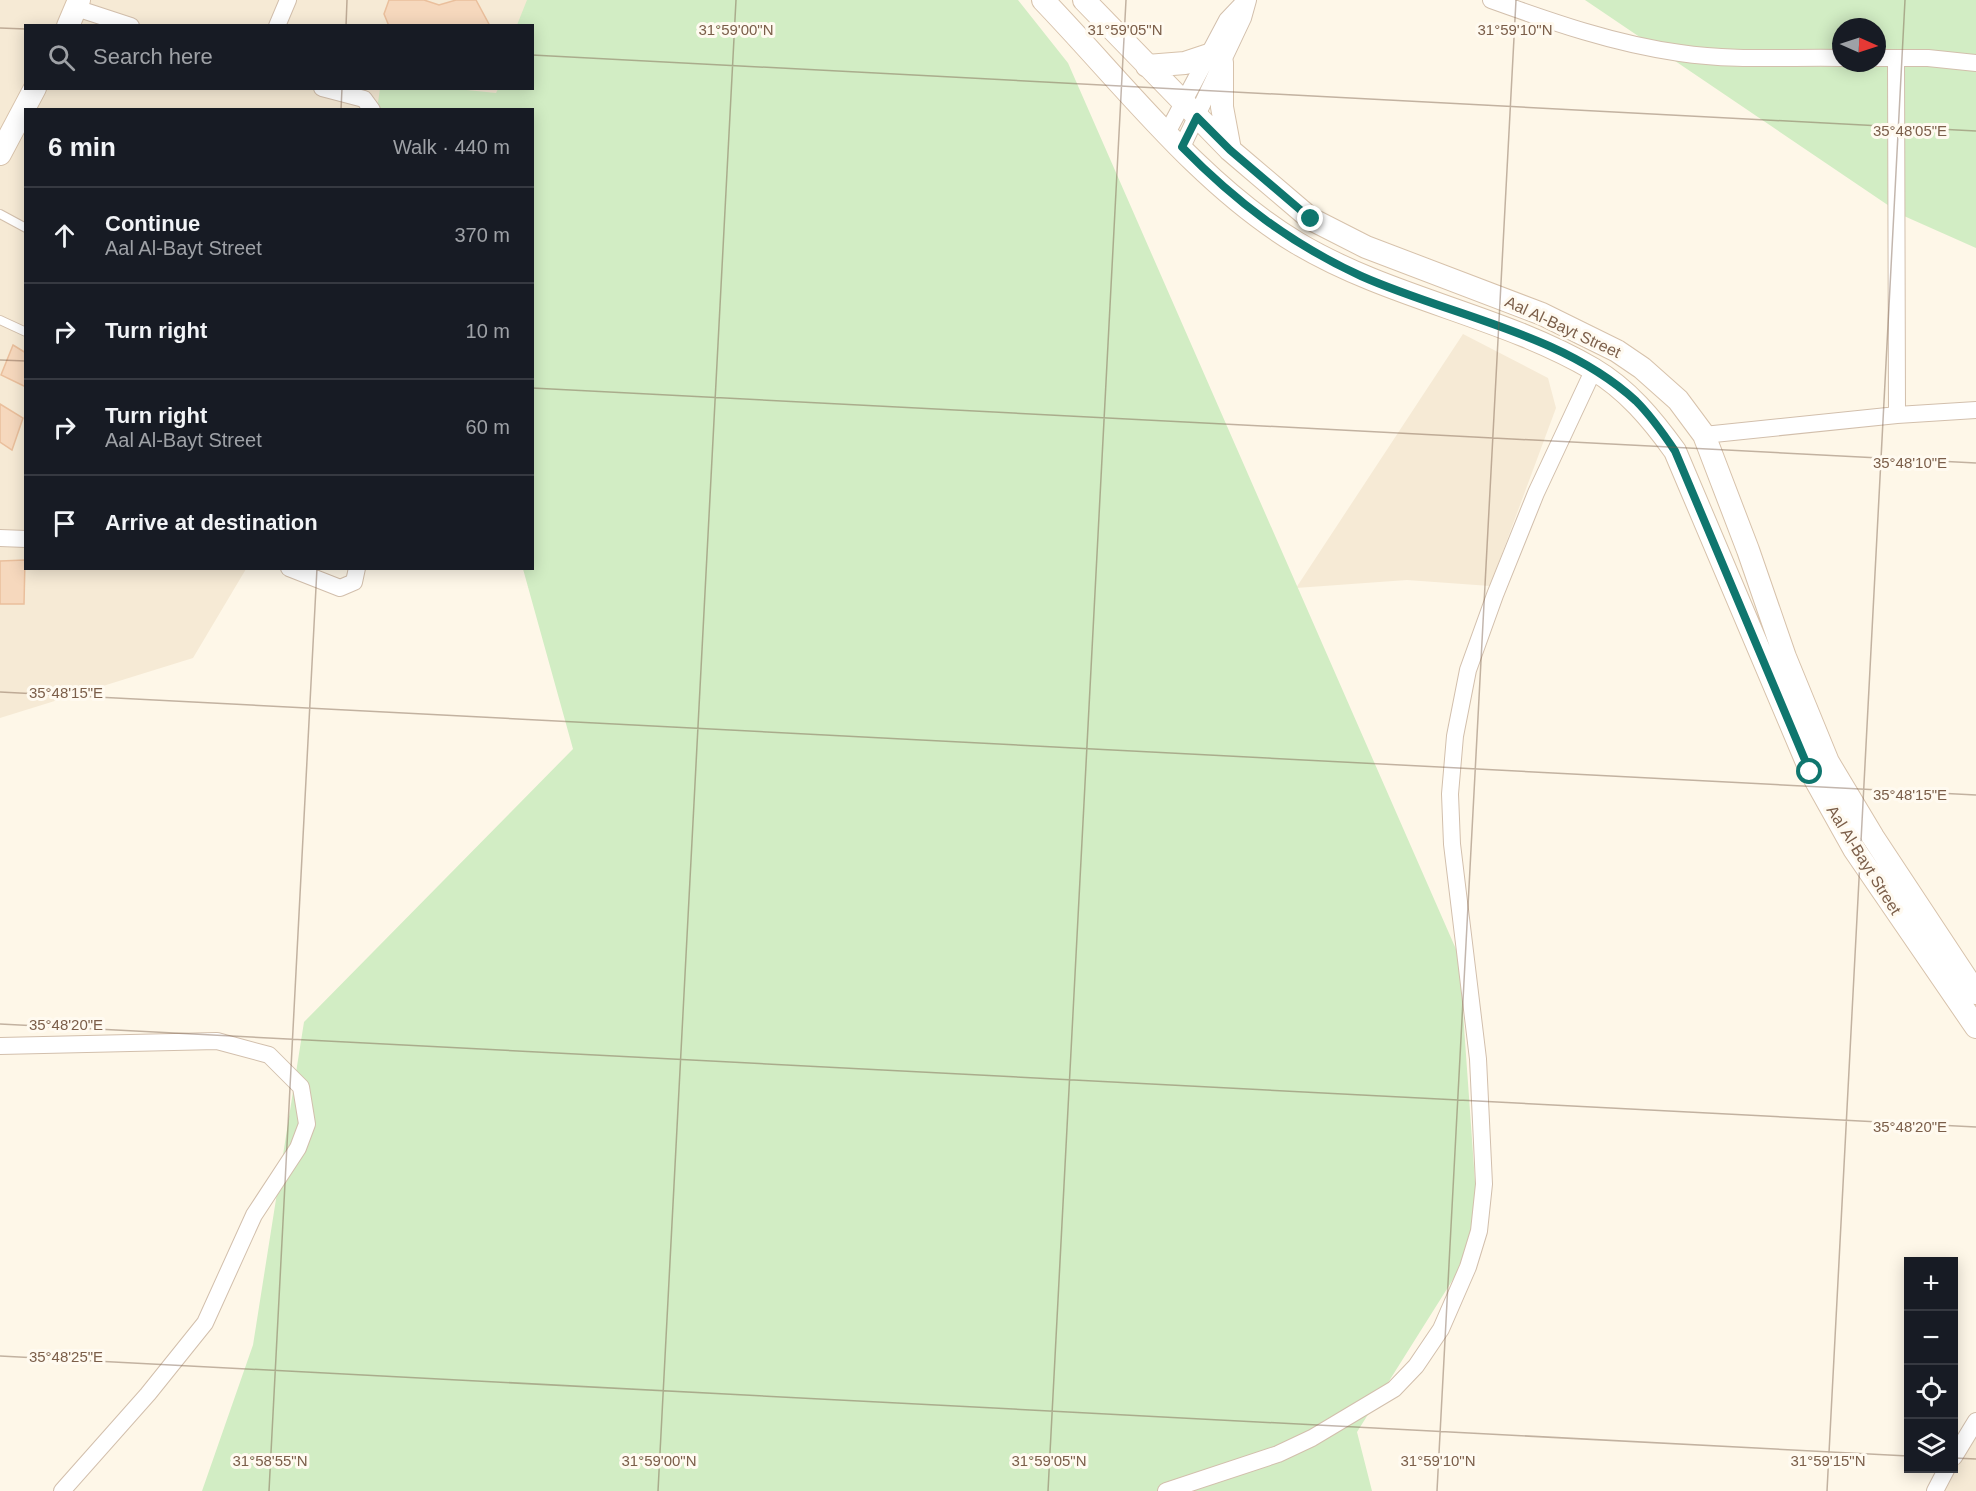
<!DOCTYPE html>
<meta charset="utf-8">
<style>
body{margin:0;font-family:Helvetica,sans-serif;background:#20242c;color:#f1f3f6}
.controls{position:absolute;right:18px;bottom:18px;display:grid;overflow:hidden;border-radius:0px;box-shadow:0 3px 15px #0003}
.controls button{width:54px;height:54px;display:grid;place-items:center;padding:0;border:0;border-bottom:2px solid #363941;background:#171b24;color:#f1f3f6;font:30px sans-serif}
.compass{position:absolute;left:1832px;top:18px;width:54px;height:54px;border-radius:50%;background:#171b24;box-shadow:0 3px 15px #0003;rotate:93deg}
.stop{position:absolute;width:18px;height:18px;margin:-14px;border:4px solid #0f766e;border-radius:50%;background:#fff}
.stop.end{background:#0f766e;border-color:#fff;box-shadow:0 2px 6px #0008}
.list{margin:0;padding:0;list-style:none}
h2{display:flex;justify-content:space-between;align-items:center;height:78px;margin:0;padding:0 24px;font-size:26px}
h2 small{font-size:20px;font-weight:400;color:#9ea1a6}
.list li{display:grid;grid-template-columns:39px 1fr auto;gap:18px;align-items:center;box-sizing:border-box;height:96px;padding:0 24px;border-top:2px solid #363941}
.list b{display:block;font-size:22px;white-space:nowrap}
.list p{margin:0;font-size:20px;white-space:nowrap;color:#9ea1a6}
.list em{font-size:20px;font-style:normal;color:#9ea1a6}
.icon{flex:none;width:33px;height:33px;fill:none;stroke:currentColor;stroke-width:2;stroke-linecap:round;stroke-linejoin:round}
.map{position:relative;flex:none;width:1976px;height:1491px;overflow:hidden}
.search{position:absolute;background:#171b24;box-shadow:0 3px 15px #0003;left:24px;top:24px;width:510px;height:66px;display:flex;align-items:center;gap:15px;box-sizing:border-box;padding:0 21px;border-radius:0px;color:#9ea1a6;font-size:22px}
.panel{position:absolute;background:#171b24;box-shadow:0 3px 15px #0003;left:24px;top:108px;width:510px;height:462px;border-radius:0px}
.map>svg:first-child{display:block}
.residential{fill:#f6ead5}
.green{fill:#d2edc4;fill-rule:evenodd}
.building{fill:#f6d8bd;stroke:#eabf9c;stroke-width:1.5}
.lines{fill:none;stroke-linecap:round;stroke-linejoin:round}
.lane-casing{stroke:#d2bfac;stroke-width:10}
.street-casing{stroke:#d2bfac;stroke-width:18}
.secondary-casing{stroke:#d7c2ab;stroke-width:24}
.lane{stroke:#fff;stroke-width:8}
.street{stroke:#fff;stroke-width:16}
.secondary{stroke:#fff;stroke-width:22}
.route{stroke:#0f766e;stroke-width:8}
.ticks{fill:none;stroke:#7b5e49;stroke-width:1.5;stroke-opacity:0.45}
.labels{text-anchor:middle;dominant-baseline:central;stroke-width:6;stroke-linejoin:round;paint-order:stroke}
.street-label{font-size:16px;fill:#7b5e49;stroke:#fffaf0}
.ticks-label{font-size:15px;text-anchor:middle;fill:#7b5e49;stroke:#fffaf0;stroke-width:6;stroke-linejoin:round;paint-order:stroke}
</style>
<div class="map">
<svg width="1976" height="1491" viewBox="0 0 1976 1491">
<rect width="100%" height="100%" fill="#fef7e8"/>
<path class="residential" d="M0,0H625L532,26H26V88L529,89L516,110H26V568L246,569L193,658L0,718Z
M1463,334L1548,378L1556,408L1490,586L1407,580L1296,588Z
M1976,1430V1491H1933L1954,1462Z"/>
<path class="green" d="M527,0H1018L1068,63L1459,956L1479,1238L1357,1432L1372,1491H202L253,1345L304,1022L573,749L523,569L532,568V110L377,109L380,89L447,88L496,93L498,89L532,88V26L517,25Z
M1585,0H1976V248L1904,216ZM1841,27H1877V63H1841Z"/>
<path class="building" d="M389,0H424L439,5L456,0H476L490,26H389L384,14Z
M13,345L26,353V387L1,375Z
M0,404L23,418L12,450L0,442Z
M25,560L24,604H0V561Z"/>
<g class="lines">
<defs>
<path id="lane" d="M0,214L26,228
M0,320L26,332"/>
<path id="street" d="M1491,0C1552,22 1615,44 1680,53C1733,61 1788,57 1841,58
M76,8L131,26
M277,26L288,0
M1877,58H1928L1976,63
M1896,58L1897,415
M322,88L364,99L372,110
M1167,133L1227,20L1246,0
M1182,147L1243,18L1248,0
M1704,435L1897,415L1976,410
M0,538L26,539
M289,568L340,588L354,582L357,568
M0,1046L217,1041L269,1055L301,1087L307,1124L298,1148L254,1215L205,1323L148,1394L62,1491
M1954,1457L1976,1421
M1166,1491L1278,1454L1312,1438L1394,1389L1416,1366L1441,1329L1468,1267L1479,1231L1484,1184L1478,1059L1452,844L1450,794L1455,736L1468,670L1495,595L1536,493L1594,369
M1935,1491L1947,1468"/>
<path id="secondary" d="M1043,0C1122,82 1199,184 1297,243C1391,299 1501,315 1593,369C1627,389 1652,419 1675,451L1811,772L1854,849L1976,1027
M1084,0L1230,150L1311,219L1366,247L1542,314L1617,351L1642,368L1678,400L1704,435L1748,550L1785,657L1828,762L1873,837L1976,993
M68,26L79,0
M1222,63V107L1230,150
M1147,66L1185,63L1209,55
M0,154L35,88"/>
</defs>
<use href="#lane" class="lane-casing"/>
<use href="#street" class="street-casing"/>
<use href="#secondary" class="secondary-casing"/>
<use href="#lane" class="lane"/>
<use href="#street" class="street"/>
<use href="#secondary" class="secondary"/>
</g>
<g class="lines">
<path class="route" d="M1311,219L1230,150L1197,117L1182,147C1235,201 1291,244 1361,276C1451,316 1562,333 1636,401C1651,416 1663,433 1675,451L1810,772"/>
</g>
<path class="ticks" d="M346,26L347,0M0,28L26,29M532,55L1976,131M341,110L342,88M0,360L26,361M532,388L1976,463M0,692L1976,795M0,1024L1976,1127M0,1356L1908,1456M1954,1458L1976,1459M269,1491L317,568M658,1491L736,0M1048,1491L1126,0M1437,1491L1516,0M1827,1491L1905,0"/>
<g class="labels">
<g class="street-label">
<text transform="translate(1563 327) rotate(25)">Aal Al-Bayt Street</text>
<text transform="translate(1864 860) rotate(58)">Aal Al-Bayt Street</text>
</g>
</g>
<g class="ticks-label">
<text x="736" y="35">31°59'00"N</text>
<text x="1125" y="35">31°59'05"N</text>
<text x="1515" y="35">31°59'10"N</text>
<text x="1910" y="136">35°48'05"E</text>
<text x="1910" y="468">35°48'10"E</text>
<text x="66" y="698">35°48'15"E</text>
<text x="1910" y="800">35°48'15"E</text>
<text x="66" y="1030">35°48'20"E</text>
<text x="1910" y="1132">35°48'20"E</text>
<text x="66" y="1362">35°48'25"E</text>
<text x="270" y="1466">31°58'55"N</text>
<text x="659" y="1466">31°59'00"N</text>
<text x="1049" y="1466">31°59'05"N</text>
<text x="1438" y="1466">31°59'10"N</text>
<text x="1828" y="1466">31°59'15"N</text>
</g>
</svg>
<div class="controls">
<button>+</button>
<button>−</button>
<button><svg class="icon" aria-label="locate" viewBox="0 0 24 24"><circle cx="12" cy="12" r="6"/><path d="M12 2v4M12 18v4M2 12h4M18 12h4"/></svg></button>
<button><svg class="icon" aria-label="layers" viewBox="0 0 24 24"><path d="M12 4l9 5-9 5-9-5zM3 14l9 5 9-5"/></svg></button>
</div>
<svg class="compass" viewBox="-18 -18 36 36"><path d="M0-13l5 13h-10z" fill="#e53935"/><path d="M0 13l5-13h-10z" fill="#9ea1a6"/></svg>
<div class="stop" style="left:1810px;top:772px"></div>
<div class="stop end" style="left:1311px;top:219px"></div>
<div class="search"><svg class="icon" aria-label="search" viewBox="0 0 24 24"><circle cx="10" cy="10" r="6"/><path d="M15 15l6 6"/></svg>Search here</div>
<section class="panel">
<h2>6 min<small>Walk · 440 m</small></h2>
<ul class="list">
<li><svg class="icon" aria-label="ahead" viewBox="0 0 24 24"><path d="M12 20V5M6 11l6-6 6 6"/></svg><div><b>Continue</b><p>Aal Al-Bayt Street</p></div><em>370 m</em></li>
<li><svg class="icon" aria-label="right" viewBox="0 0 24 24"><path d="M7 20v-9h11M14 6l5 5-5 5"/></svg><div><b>Turn right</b></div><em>10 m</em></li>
<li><svg class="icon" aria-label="right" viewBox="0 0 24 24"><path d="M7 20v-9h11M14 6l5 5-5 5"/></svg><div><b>Turn right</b><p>Aal Al-Bayt Street</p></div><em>60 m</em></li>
<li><svg class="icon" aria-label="arrive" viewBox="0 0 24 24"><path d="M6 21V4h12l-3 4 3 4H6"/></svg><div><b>Arrive at destination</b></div></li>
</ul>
</section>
</div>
